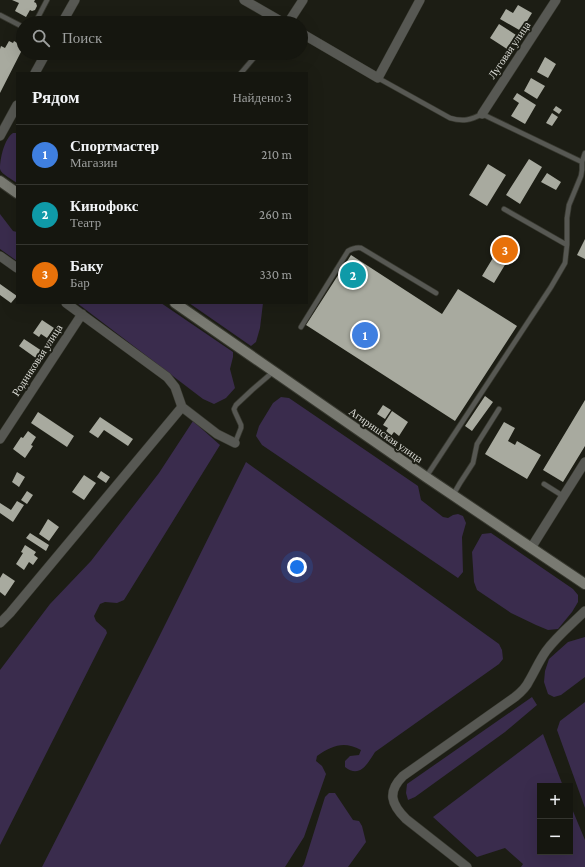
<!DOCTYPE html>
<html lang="ru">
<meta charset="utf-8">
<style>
body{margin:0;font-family:"Crimson Pro",serif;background:#22231d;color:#f1f3f6}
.controls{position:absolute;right:12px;bottom:12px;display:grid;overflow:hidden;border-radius:0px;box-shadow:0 4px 16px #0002}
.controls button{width:36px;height:36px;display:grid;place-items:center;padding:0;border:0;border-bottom:1px solid #34352f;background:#15160f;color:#f1f3f6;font:20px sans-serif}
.you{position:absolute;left:297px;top:567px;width:14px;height:14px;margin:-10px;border:3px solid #fff;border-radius:50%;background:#1a73e8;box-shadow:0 0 0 6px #1a73e833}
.badge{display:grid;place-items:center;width:26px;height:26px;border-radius:50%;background:#c5a7f1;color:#fff;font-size:13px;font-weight:700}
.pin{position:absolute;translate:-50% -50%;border:2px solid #fff;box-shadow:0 1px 4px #0006}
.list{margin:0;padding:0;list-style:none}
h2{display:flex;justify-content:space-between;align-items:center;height:52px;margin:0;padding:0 16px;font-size:17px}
h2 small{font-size:13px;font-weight:400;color:#9d9f9e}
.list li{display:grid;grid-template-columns:26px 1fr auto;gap:12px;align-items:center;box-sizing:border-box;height:60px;padding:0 16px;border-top:1px solid #34352f}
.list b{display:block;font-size:15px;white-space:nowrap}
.list p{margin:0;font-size:13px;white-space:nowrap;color:#9d9f9e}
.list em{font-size:13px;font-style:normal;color:#9d9f9e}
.icon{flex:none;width:22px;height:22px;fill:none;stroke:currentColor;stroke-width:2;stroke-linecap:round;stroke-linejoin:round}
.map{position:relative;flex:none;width:585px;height:867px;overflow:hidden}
.search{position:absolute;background:#15160f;box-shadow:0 4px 16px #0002;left:16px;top:16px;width:292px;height:44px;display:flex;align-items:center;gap:10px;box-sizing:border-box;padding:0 14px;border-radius:22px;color:#9d9f9e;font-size:15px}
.panel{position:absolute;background:#15160f;box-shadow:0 4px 16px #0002;left:16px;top:72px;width:292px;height:232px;border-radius:0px}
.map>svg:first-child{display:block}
.green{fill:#3a2c4d}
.building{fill:#a8aa9f}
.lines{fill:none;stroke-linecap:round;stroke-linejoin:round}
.lane-casing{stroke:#37382f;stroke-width:6}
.street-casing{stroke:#37382f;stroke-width:10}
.secondary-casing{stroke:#37382f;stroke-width:12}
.lane{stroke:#575853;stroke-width:4.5}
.street{stroke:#575853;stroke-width:9}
.secondary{stroke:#797a72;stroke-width:10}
.labels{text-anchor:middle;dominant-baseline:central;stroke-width:4;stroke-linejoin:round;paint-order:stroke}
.street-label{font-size:11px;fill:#dadbd5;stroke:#1c1d14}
</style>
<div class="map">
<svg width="585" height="867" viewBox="0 0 585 867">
<rect width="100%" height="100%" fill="#1c1d14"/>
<path class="green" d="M13,133H17V183C13,180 1,174 0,169C0,159 4,139 13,133Z
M0,214L13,231L17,232V261L0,249Z
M77,303H161L233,352V357L230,369L235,388L226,398L214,404L203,399Z
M189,303H263L260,328L256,342L251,346Z
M281,397L289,398L418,486L421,500L443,517L448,518L453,515L458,514L463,516L466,523L462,537L463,572L458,578L262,445L256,436L259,426L273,403Z
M193,421L220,445L124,600L117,603L105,602L100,604L94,616L96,621L106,630L107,633L0,845V670L50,604L91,561L159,473Z
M246,462L499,644L502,650L503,659L499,664L375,752C368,763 360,779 345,767V761L350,756L359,755L361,750C344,741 333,745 317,756L316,761L322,766L326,774L304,837L285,867H42L156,643Z
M491,533L573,589L578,595V602L572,612L558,629L548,630L536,625L511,613L477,590L474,582L472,552L482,534Z
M585,637V677L561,695L554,697L548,694L544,682L545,671L549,659L568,642Z
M532,697L537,705L505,732L415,797L408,800L406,793L407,784Z
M585,702V808L557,730L560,721Z
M543,734L563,786H540V852H570V804L585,840V867H521L523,864L505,848L477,857L433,817Z
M329,793H335L353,820L359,821L362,826L366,842L348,867H302L304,864L325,797Z"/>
<path class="building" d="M12,0H35L34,2L36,3L37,6L35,10L32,11L30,10L26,17L15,11L19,3Z
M518,5L532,13L521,31L500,19L506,9L513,13Z
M499,24L516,35L507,49L490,38Z
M9,41L13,43L14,41L19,44L18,45L23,48L0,93V49L1,46L5,48Z
M545,57L556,64L548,78L537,72Z
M531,78L545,86L537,99L524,91Z
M517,93L536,105L525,124L511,116L519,103L513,99Z
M556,106L562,110L559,114L553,110Z
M552,113L558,117L552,126L546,123Z
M529,159L542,167L520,204L506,195Z
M488,164L506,175L487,206L469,195Z
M547,173L561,182L556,190L541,182Z
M505,238L517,245L494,283L482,276Z
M585,239V259L577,255Z
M351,255L442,314L458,289L517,326L455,421L306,325Z
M0,284L17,296L11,303L0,295Z
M42,320L54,328L47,338L41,334L39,337L33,333Z
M24,339L45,353L40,361L19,346Z
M485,396L493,402L472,431L465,426Z
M585,400V446L563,482L543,470Z
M383,405L391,410L385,419L377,414Z
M392,411L408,422L399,436L394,432L391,436L385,433L388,428L383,425Z
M38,412L74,436L67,447L31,423Z
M100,417L133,439L128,446L104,430L98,438L89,432Z
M504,422L515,428L508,441L515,445L517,441L541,455L527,479L485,454Z
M28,431L36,437L31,445L33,446L25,458L13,449L21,437L23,438Z
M101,471L110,477L106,483L97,477Z
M17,472L25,477L19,487L12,482Z
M84,475L96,483L84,500L72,492Z
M27,491L33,495L27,504L21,500Z
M17,501L24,505L13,522L0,513V503L11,510Z
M48,519L59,527L49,541L39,534Z
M30,533L49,545L46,551L26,538Z
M25,545L36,552L34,555L38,558L33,565L29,562L24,570L16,564L23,553L21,552Z
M3,573L15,581L5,596L0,592V578Z"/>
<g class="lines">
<defs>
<path id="lane" d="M0,15L23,27
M35,23L47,0
M241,73L258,53
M378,78L450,118C463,122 471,120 482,114L582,162
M567,245V218L569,205L581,176L582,170V162L585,153
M301,327L348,251C353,248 356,247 361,248L436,293
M235,443L241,428V425L235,412L234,409L236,405L252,390L273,372
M426,477L551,287L565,263L567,245L504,209
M544,484L563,496
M453,495L460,483L473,463L477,444L499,409"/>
<path id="street" d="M244,0L284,23
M62,23L75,0
M288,23L303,0
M301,33L378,78L420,0
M35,73L46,53
M482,114L556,0
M0,136L17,105
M0,256L17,268
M66,303L167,377L175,387L182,407L217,434L235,443
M0,439L82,314
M531,548L585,462
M0,623L10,613L182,407
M467,867L406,819C391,804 387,792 403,776L515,697C520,693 526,688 529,681C535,671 539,661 546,651C557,636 572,624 585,611"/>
<path id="secondary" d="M0,181L17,193
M175,303L426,477L585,584"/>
</defs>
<use href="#lane" class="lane-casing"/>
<use href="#street" class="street-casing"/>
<use href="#secondary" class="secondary-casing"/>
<use href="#lane" class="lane"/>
<use href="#street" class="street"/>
<use href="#secondary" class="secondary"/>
</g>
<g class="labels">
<g class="street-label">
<text transform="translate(509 50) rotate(-56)">Луговая улица</text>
<text transform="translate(37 360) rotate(-57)">Родниковая улица</text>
<text transform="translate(386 435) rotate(35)">Агиришская улица</text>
</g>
</g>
</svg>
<div class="controls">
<button>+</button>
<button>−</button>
</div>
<div class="you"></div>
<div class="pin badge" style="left:365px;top:335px;background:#3f7fe0">1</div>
<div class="pin badge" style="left:353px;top:275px;background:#0f9aa8">2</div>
<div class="pin badge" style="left:505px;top:250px;background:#e8710a">3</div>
<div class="search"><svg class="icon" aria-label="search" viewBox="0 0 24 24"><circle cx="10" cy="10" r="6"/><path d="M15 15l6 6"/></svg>Поиск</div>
<section class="panel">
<h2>Рядом<small>Найдено: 3</small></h2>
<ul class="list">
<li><span class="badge" style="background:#3f7fe0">1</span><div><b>Спортмастер</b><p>Магазин</p></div><em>210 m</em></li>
<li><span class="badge" style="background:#0f9aa8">2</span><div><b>Кинофокс</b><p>Театр</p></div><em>260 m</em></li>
<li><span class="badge" style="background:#e8710a">3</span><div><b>Баку</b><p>Бар</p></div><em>330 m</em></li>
</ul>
</section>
</div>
